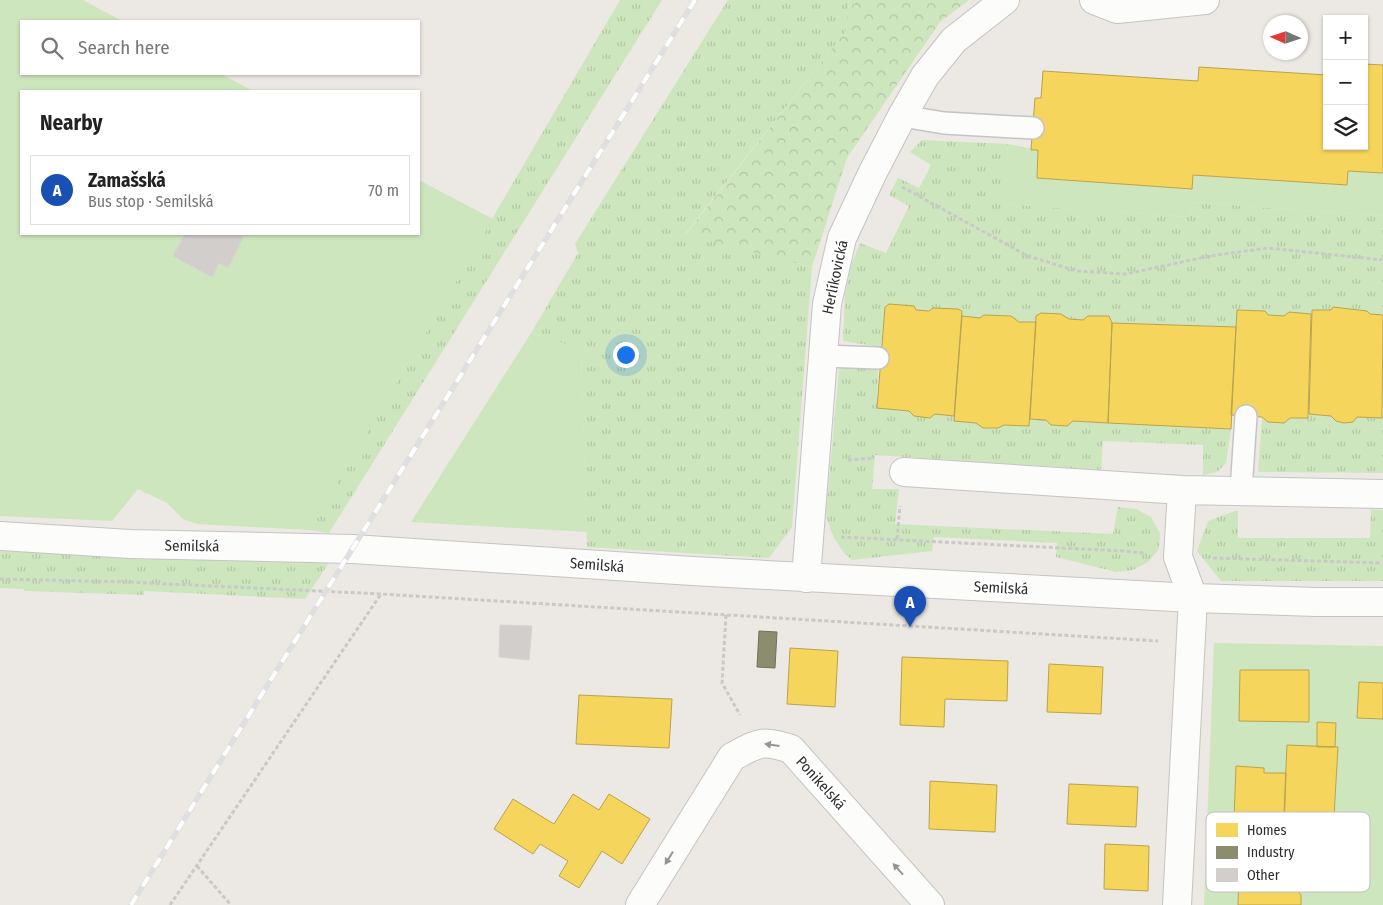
<!DOCTYPE html>
<meta charset="utf-8">
<style>
body{margin:0;font-family:"Fira Sans Condensed",sans-serif;background:#f2f2f2;color:#222}
.controls{position:absolute;right:15px;top:15px;display:grid;overflow:hidden;border-radius:0px;box-shadow:0 1px 4px #0004}
.controls button{width:45px;height:45px;display:grid;place-items:center;padding:0;border:0;border-bottom:1px solid #e0e0e0;background:#fff;color:#222;font:25px sans-serif}
.compass{position:absolute;left:1263px;top:15px;width:45px;height:45px;border-radius:50%;background:#fff;box-shadow:0 1px 4px #0004;rotate:273deg}
.you{position:absolute;left:625px;top:354px;width:18px;height:18px;margin:-12px;border:4px solid #fff;border-radius:50%;background:#1a73e8;box-shadow:0 0 0 8px #1a73e833}
.badge{display:grid;place-items:center;width:32px;height:32px;border-radius:50%;background:#1a73e8;color:#fff;font-size:16px;font-weight:700}
.pin{position:absolute;translate:-50% -41px;filter:drop-shadow(0 1px 2px #0008)}
.pin::after{content:'';position:absolute;top:26px;width:18px;height:15px;background:inherit;clip-path:polygon(0 0,100% 0,50% 100%)}
.list{margin:0;padding:0;list-style:none}
h2{display:flex;justify-content:space-between;align-items:center;height:65px;margin:0;padding:0 20px;font-size:21px}
h2 small{font-size:16px;font-weight:400;color:#767676}
.list li{display:grid;grid-template-columns:32px 1fr auto;gap:15px;align-items:center;box-sizing:border-box;height:70px;margin:0 10px 10px;padding:0 10px;border:1px solid #e0e0e0;border-radius:0px}
.list b{display:block;font-size:19px;white-space:nowrap}
.list p{margin:0;font-size:16px;white-space:nowrap;color:#767676}
.list em{font-size:16px;font-style:normal;color:#767676}
.icon{flex:none;width:28px;height:28px;fill:none;stroke:currentColor;stroke-width:2;stroke-linecap:round;stroke-linejoin:round}
.map{position:relative;flex:none;width:1383px;height:905px;overflow:hidden}
.search{position:absolute;background:#fff;box-shadow:0 1px 4px #0004;left:20px;top:20px;width:400px;height:55px;display:flex;align-items:center;gap:12px;box-sizing:border-box;padding:0 18px;border-radius:0px;color:#767676;font-size:19px}
.panel{position:absolute;background:#fff;box-shadow:0 1px 4px #0004;left:20px;top:90px;width:400px;height:145px;border-radius:0px}
.map>svg:first-child{display:block}
.grass{fill:url(#grass-tufts)}
.park{fill:url(#park-crowns)}
.garden{fill:#cee6be;fill-rule:evenodd}
.homes{fill:#f6d55c;stroke:#baa34e}
.industry{fill:#8c8c6e;stroke:#70705b}
.building{fill:#d1cecb;stroke:#d7d4d0}
.lines{fill:none;stroke-linecap:round;stroke-linejoin:round}
.service-casing{stroke:#c5c4c5;stroke-width:24}
.minor-casing{stroke:#c5c4c5;stroke-width:30}
.tertiary-casing{stroke:#c5c4c5;stroke-width:30}
.path{stroke:#c9c9c8;stroke-width:3;stroke-dasharray:4 2.5;stroke-linecap:butt}
.service{stroke:#fcfcfb;stroke-width:21}
.minor{stroke:#fcfcfb;stroke-width:28}
.tertiary{stroke:#fcfcfb;stroke-width:28}
.rail-casing{stroke:#dfdfe1;stroke-width:5.5}
.rail{stroke:#fff;stroke-width:4;stroke-dasharray:11;stroke-linecap:butt}
.oneway{fill:#959594}
.labels{text-anchor:middle;dominant-baseline:central;stroke-width:5;stroke-linejoin:round;paint-order:stroke}
.street-label{font-size:15px;fill:#2e2e2e;stroke:#fff}
.key{fill:#fff;stroke:#c0c0c0;stroke-width:1}
.key-label{font-size:14px;fill:#2e2e2e}
</style>
<div class="map">
<svg width="1383" height="905" viewBox="0 0 1383 905">
<defs>
<pattern id="grass-tufts" width="24" height="20" patternUnits="userSpaceOnUse" patternTransform="scale(1.25)"><rect width="24" height="20" fill="#cee6be"/><path d="M3 7l-1-3M5 7V3M7 7l1-3M15 17l-1-3M17 17v-4M19 17l1-3" fill="none" stroke="#b1c6a4"/></pattern>
<pattern id="park-crowns" width="20" height="18" patternUnits="userSpaceOnUse" patternTransform="scale(1.25)"><rect width="20" height="18" fill="#cee6be"/><path d="M2 6a3 3 0 1 1 6 0M12 15a3 3 0 1 1 6 0" fill="none" stroke="#b1c6a4"/></pattern>
</defs>
<rect width="100%" height="100%" fill="#ece8e4"/>
<path class="grass" d="M620,0H662L329,533L310,530Z
M728,0H849L846,31L685,234L812,267L792,527L769,558L587,547L581,349L531,333L578,253L575,244Z
M922,140L1008,144L1004,204L1190,217L1191,202L1383,216V315L1370,314L1367,311L1333,307L1331,310H1312L1311,314L1289,312L1284,316L1268,315L1265,311L1237,310L1236,327L1112,323L1109,316H1088L1083,320L1069,319L1041,313L1036,316V322H1019L1011,316L984,315L980,318L962,316V311L958,309L933,308L929,311L916,310L914,306L889,304L885,307L881,347L843,341L845,294L852,263L860,243L886,253L909,206L889,195L898,178L919,188L931,165L910,152Z
M839,369H878L877,408L909,411L930,418L935,414L954,416V421L976,423L984,428H998L1004,425L1029,426L1030,419L1046,420L1051,425L1067,426L1073,421L1231,429L1226,463L1217,472L1203,475V445L1103,441L1101,470L875,455L872,489H899L895,524L1113,534L1118,507L1136,509L1151,517L1160,533L1159,549L1148,562L1133,570L1116,572L1056,557L1057,543L934,537L932,551L852,560C838,549 830,532 826,514Z
M1383,412V473L1258,472L1262,417L1268,422L1284,423L1290,418H1308L1309,414L1331,416L1336,421L1344,423L1357,417Z
M1371,509L1383,510V581H1221L1197,551L1208,521L1238,510V538H1370Z
M0,551L330,561L305,599L144,591V595L24,591V589L0,588Z"/>
<path class="park" d="M849,0H969L940,22L847,158L812,267L685,235L846,31Z"/>
<path class="garden" d="M0,0H83L122,21H21V74H221L253,91H21V234H185L174,256L212,276L219,263L228,267L245,234H419V180L493,219L310,530L197,524L183,519L167,503L138,489L112,521L0,516Z
M1008,144L1038,150L1037,178L1192,189L1193,175L1347,185L1348,171L1383,173V216L1191,202L1190,217L1003,204Z
M531,333L581,349L587,532L411,522Z
M1214,643L1383,646V683L1357,718L1383,719V905H1301V895L1294,886V879L1240,876L1238,905H1204ZM1253,670L1309,671V722ZM1317,722L1335,723V747L1338,748L1334,816L1284,813L1283,830L1241,828V821L1234,820L1236,767L1264,768V773H1286L1317,747Z"/>
<path class="homes" d="M1364,64L1383,65V173L1348,171L1347,185L1193,175L1192,189L1037,178L1038,150H1031L1035,98H1041L1043,71L1198,81L1199,67L1327,75V146H1364Z
M889,304L914,306L916,310L929,311L933,308L958,309L962,311L954,416L935,414L930,418L914,416L909,411L877,408L885,307Z
M1333,307L1367,311L1370,314L1383,315L1382,418L1357,417L1353,422L1344,423L1336,421L1331,416L1309,414L1312,310H1331Z
M1237,310L1265,311L1268,315L1284,316L1289,312L1311,314L1308,418H1290L1284,423L1268,422L1262,417L1231,415Z
M1041,313L1061,314L1069,319L1083,320L1088,316H1109L1112,323L1108,423L1073,421L1067,426L1051,425L1046,420L1030,419L1036,316Z
M984,315L1011,316L1019,322H1036L1029,426L1004,425L998,428H983L976,423L954,421L962,316L980,318Z
M1112,323L1236,327L1231,429L1108,423Z
M790,648L838,651L835,707L787,704Z
M902,657L1008,661L1007,701L945,699L944,727L900,725Z
M1049,664L1103,667L1101,714L1047,712Z
M1240,670H1309V722L1239,721Z
M1359,682L1383,683V719L1357,718Z
M579,695L672,699L669,748L576,744Z
M1317,722L1336,723L1335,747H1317Z
M1287,745L1338,747L1334,816L1284,813Z
M1236,766L1264,768V773H1286L1284,830L1241,828V821L1234,820Z
M930,781L997,785L995,832L929,829Z
M1069,784L1138,787L1136,827L1067,824Z
M573,794L599,810L609,794L650,819L622,864L602,851L579,888L559,876L568,861L540,844L533,854L494,829L513,799L554,824Z
M1105,844L1149,846L1148,891L1104,889Z
M1239,876L1294,879V886L1301,895V905H1238Z"/>
<path class="industry" d="M759,631L777,632L775,668L757,667Z"/>
<path class="building" d="M185,234H245L228,268L219,263L212,277L173,256Z
M500,625L532,626L529,660L499,657Z"/>
<g class="lines">
<defs>
<path id="service" d="M902,116L944,123L1033,128
M823,356L878,358
M1241,491L1246,416"/>
<path id="minor" d="M1094,0L1117,9L1205,0
M904,472L1182,490L1383,494
M806,578L827,304L842,238L873,172L902,116L925,76L954,40L1005,0
M640,905L732,757C759,743 761,739 791,749L930,905
M1177,905L1193,598L1178,557L1182,490"/>
<path id="tertiary" d="M0,536L130,544L353,549L692,571L1193,598L1316,602H1383"/>
</defs>
<use href="#service" class="service-casing"/>
<use href="#minor" class="minor-casing"/>
<use href="#tertiary" class="tertiary-casing"/>
<path class="path" d="M902,187L1028,256L1077,271L1126,274L1210,256L1268,248L1383,260
M848,460L874,458
M841,537L1123,551L1144,553
M897,539L900,506
M1213,558L1383,563
M0,579L128,582L381,594L1158,641
M726,615L722,683L740,715
M197,866L231,905
M170,905L381,594"/>
<use href="#service" class="service"/>
<use href="#minor" class="minor"/>
<use href="#tertiary" class="tertiary"/>
<defs>
<path id="rail" d="M131,905L326,591L695,0"/>
</defs>
<use href="#rail" class="rail-casing"/>
<use href="#rail" class="rail"/>
</g>
<defs><path id="oneway-solid" d="M-6-.8H1V-3.2L6.5 0L1 3.2V.8H-6Z" transform="scale(1.25)"/></defs>
<g class="oneway">
<use href="#oneway-solid" transform="translate(772 745) rotate(-172)"/>
<use href="#oneway-solid" transform="translate(669 858) rotate(122)"/>
<use href="#oneway-solid" transform="translate(898 869) rotate(-132)"/>
</g>
<g class="labels">
<g class="street-label">
<text transform="translate(835 277) rotate(-78)">Herlíkovická</text>
<text transform="translate(192 546) rotate(1)">Semilská</text>
<text transform="translate(597 565) rotate(4)">Semilská</text>
<text transform="translate(1001 588) rotate(3)">Semilská</text>
<text transform="translate(821 783) rotate(48)">Ponikelská</text>
</g>
</g>
<rect x="1206" y="812" width="164" height="80" rx="8" class="key"/>
<rect x="1216" y="823" width="22" height="14" fill="#f6d55c"/>
<rect x="1216" y="846" width="22" height="13" fill="#8c8c6e"/>
<rect x="1216" y="868" width="22" height="14" fill="#d1cecb"/>
<g class="key-label">
<text x="1247" y="835">Homes</text>
<text x="1247" y="857">Industry</text>
<text x="1247" y="880">Other</text>
</g>
</svg>
<div class="controls">
<button>+</button>
<button>−</button>
<button><svg class="icon" aria-label="layers" viewBox="0 0 24 24"><path d="M12 4l9 5-9 5-9-5zM3 14l9 5 9-5"/></svg></button>
</div>
<svg class="compass" viewBox="-18 -18 36 36"><path d="M0-13l5 13h-10z" fill="#e53935"/><path d="M0 13l5-13h-10z" fill="#767676"/></svg>
<div class="you"></div>
<div class="pin badge" style="left:910px;top:627px;background:#1a4fb4">A</div>
<div class="search"><svg class="icon" aria-label="search" viewBox="0 0 24 24"><circle cx="10" cy="10" r="6"/><path d="M15 15l6 6"/></svg>Search here</div>
<section class="panel">
<h2>Nearby<small></small></h2>
<ul class="list">
<li><span class="badge" style="background:#1a4fb4">A</span><div><b>Zamašská</b><p>Bus stop · Semilská</p></div><em>70 m</em></li>
</ul>
</section>
</div>
